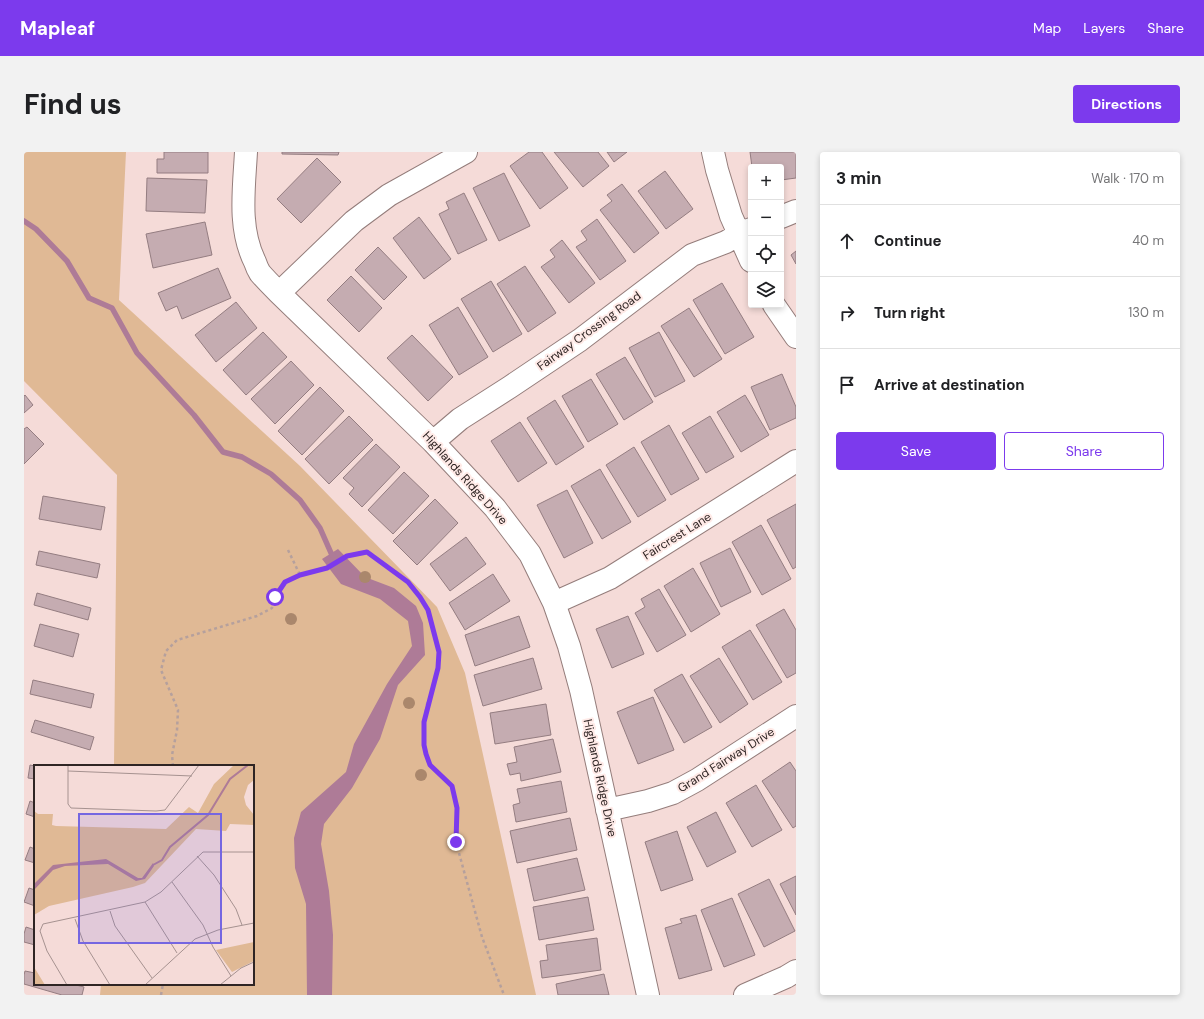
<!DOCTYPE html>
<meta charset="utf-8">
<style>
body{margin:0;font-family:"DM Sans",sans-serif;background:#f2f2f2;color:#202124}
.controls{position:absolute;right:12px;top:12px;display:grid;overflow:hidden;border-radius:4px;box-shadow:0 2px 6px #0003}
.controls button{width:36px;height:36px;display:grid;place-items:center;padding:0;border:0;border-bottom:1px solid #e0e0e0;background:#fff;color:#202124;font:20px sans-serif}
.stop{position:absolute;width:12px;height:12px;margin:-9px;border:3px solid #7c3aed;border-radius:50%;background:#fff}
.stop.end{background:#7c3aed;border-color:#fff;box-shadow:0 1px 4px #0008}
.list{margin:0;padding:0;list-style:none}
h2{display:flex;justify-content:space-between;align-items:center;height:52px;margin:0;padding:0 16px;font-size:17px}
h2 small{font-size:13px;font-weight:400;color:#757577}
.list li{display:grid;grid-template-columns:26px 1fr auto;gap:12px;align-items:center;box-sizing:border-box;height:72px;padding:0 16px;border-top:1px solid #e0e0e0}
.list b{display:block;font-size:15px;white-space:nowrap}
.list em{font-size:13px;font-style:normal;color:#757577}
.actions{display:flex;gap:8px;padding:12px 16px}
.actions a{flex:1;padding:9px 0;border:1px solid #7c3aed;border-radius:4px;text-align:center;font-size:14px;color:#7c3aed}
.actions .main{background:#7c3aed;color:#fff}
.icon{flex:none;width:22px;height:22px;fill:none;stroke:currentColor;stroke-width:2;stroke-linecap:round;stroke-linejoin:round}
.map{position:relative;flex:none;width:772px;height:843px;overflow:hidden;border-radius:4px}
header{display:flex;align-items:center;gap:24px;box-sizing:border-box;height:56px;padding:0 20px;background:#7c3aed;color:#fff}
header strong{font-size:19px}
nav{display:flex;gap:22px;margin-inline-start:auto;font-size:14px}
.intro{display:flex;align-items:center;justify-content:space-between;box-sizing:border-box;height:96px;padding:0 24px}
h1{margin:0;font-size:28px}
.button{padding:10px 18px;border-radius:4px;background:#7c3aed;color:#fff;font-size:14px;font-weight:700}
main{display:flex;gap:24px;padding:0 24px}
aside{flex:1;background:#fff;border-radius:4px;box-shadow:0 2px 6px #0003}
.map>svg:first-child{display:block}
.green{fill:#e0b995}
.water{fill:#ae7b97}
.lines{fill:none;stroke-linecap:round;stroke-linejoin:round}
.stream{stroke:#ae7b97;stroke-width:5.5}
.building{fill:#c5acb1;stroke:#947d81}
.minor-casing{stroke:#947d7b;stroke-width:24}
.path{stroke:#b5a09d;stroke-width:2.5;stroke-dasharray:3 3;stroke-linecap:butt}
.minor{stroke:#fff;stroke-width:22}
.tree{fill:#aa876c}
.route{stroke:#7c3aed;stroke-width:5}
.labels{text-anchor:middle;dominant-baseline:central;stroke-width:4;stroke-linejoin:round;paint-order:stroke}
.street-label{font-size:12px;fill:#2f2524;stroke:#ffeae7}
.inset-river{fill:none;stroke:#ae7b97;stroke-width:2}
.inset-road{fill:none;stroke:#a69290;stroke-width:1}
.view{fill:#7566e1;fill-opacity:0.15;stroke:#7566e1;stroke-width:2}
.inset-edge{fill:none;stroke:#2f2524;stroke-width:2}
</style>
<header>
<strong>Mapleaf</strong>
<nav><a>Map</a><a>Layers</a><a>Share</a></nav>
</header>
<div class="intro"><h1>Find us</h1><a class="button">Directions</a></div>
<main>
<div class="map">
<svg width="772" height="843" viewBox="0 0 772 843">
<rect width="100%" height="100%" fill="#f5dbd8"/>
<path class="green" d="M0,0H102L95,148L276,314L413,455L441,521L512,843H76L77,832H229V614H90L93,323L0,229Z"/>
<path class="water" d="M314,397L341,425L370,436L392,454L399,471L401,503L374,533L356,587L328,636L300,672L297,692L305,739L309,783L308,843H283L282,752L271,716L270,686L277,660L322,620L330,592L363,532L388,494L384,469L356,447L317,432L298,407Z"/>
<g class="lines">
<path class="stream" d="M0,69L12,77L43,109L65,146L88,156L113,201L170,263L199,300L218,305L247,322L276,348L296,376L307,401L311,406"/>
</g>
<path class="building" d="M140,0H184V21H133V7H140Z
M258,0H315L314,3L258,2Z
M505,0H518L544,36L516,57L486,14Z
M530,0H574L585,14L559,35Z
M583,0H603L590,10Z
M726,0H772V26L757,28V15H728Z
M293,6L317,30L277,71L253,47Z
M641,19L669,57L642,77L614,39Z
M480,21L506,74L475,89L449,36Z
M123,26L183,28L181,61L122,59Z
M598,32L635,81L610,101L576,58L588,49L583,43Z
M440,41L463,88L434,102L415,62L425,57L422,50Z
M395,65L427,107L400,127L369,86Z
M573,67L602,109L576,128L552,95L563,88L557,79Z
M181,70L188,103L129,116L122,82Z
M538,88L571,131L545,151L517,115L531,105L526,98Z
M354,95L383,125L360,148L331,118Z
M772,99V112L767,103Z
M501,114L532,161L504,180L473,132Z
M194,116L207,146L158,167L153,154L142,159L134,141Z
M327,124L358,156L335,180L303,148Z
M467,129L498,182L469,200L437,147Z
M698,131L730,185L701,202L669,148Z
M212,150L233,176L192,210L171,183Z
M434,155L464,205L435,223L405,173Z
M665,156L698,207L670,225L637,174Z
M239,180L263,205L222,243L199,218Z
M635,180L661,229L631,245L605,196Z
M388,183L429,225L404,249L363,206Z
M601,205L629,250L600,268L572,222Z
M267,209L290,233L251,272L227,247Z
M758,222L772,255V266L746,278L727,235Z
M567,227L594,272L564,290L538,244Z
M296,235L320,259L278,303L254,279Z
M1,243L9,253L0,261V244Z
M721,243L745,283L717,300L693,260Z
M531,248L560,295L532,313L503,266Z
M325,264L349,288L305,332L281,307Z
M686,264L710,305L682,321L658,281Z
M496,270L523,311L494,330L467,289Z
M645,273L675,327L647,343L617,290Z
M3,275L20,292L0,312V277Z
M352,292L376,315L338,355L325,342L330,336L319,326Z
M610,295L642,348L614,365L582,313Z
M576,317L607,370L578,387L547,334Z
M380,320L405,344L369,382L344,358Z
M543,338L569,391L540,406L513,353Z
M19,344L81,355L77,378L15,367Z
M411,347L434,371L393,413L369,389Z
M772,352V415L769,417L743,368Z
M737,373L767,427L738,443L708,390Z
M442,385L462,412L426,439L406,412Z
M706,396L727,440L697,455L676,411Z
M15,399L76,412L73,426L12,413Z
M669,416L696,462L667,480L640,434Z
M469,422L486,449L441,478L425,451Z
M635,437L662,483L633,500L611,461L621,455L617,447Z
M13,441L67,456L64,468L10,453Z
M760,457L772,478V521L763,526L732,473Z
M495,464L506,495L451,514L441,483Z
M604,464L620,502L588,516L572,477Z
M16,472L55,482L49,505L10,494Z
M726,478L758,530L729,548L698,495Z
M509,506L518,537L459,554L450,523Z
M695,506L724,552L696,571L666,524Z
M658,522L688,575L660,591L630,538Z
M9,528L70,542L67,556L6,542Z
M629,545L650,598L614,612L593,560Z
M522,552L527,583L471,592L466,561Z
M11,568L70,585L66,598L7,580Z
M529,587L537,620L497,629L496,621L486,623L483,612L493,610L490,595Z
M766,610L772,619V674L769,676L738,629Z
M6,613L11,614V627L4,626Z
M537,629L543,660L492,670L489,653L496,651L493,637Z
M732,633L758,678L728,695L702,651Z
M6,649L11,651V665L2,662Z
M692,660L712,700L683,715L663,675Z
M546,666L553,698L493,711L486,679Z
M653,679L669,728L637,739L621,690Z
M6,695L11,697V711L1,708Z
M553,706L561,738L510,749L503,717Z
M772,724V763L756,732Z
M745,727L771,779L740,795L714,742Z
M5,736L11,738V754L0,750Z
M564,745L570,778L515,788L509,755Z
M708,746L731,803L700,815L677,758Z
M672,763L688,818L655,827L641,776L658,771L656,767Z
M2,775L11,778V793L0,790V782Z
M573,786L577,818L518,826L516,809L524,808L522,793Z
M1,819L11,821V832H48L60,835L58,843H38L0,832V823Z
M580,822L585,843H534L532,832Z"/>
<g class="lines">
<defs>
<path id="minor" d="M222,0C220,37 214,76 231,110C232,113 234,118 236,121C242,128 249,135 255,141L409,290L471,356L506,402L530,451L545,494L557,538L624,843
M689,0L693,18L707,64L727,109
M757,65L772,59
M255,141L330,69L365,43L442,0
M750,153L772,185
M409,290L436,267L486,235L556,188L668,103L702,90L715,82L727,77
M530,451L586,426L772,309
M583,658L624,649L649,641L673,628L772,564
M721,843L762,825L772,819"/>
</defs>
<use href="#minor" class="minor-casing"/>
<path class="path" d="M264,398L276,423
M149,614L148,603L153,578L154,558L137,518L142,499L153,488L233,464L248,456L251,445L261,430L276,423L303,416L323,404L343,400L384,430L396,445L404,458L415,500L414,516L408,540L403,552L400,570V593L402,603L406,613L427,634L433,656L432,690L458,785L480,843
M137,843L139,832"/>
<use href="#minor" class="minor"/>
</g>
<g class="tree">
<circle cx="341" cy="425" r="6"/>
<circle cx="267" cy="467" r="6"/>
<circle cx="385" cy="551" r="6"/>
<circle cx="397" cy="623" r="6"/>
</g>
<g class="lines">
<path class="route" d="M251,445L261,430L276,423L303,416L323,404L343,400L384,430L396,445L404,458L415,500L414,516L400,570V593L402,602L406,613L428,634L433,656L432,690"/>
</g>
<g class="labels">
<g class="street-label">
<text transform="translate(565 179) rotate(-36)">Fairway Crossing Road</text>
<text transform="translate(441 326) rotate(48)">Highlands Ridge Drive</text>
<text transform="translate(653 384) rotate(-32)">Faircrest Lane</text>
<text transform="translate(702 608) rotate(-32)">Grand Fairway Drive</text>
<text transform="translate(576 626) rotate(78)">Highlands Ridge Drive</text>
</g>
</g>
<g transform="translate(10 613)">
<rect width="220" height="220" fill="#f5dbd8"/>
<path d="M200,0H220V15L214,20L210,32L212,40L220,50V60L196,59L192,66L162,64L111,118L99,122L15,141L0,150V46L4,49H19L18,60L22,61L132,64L155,42L164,48L180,19ZM220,177V196L198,207L182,185ZM0,202L11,220H0Z" fill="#e0b995"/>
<path d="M72,94L104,113H108L119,98L120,101L111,114L102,116L74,99L31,101L19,105L0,125L1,118L19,100Z" fill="#ae7b97"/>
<path class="inset-river" d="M119,100L128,95L136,82L174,50L196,14L214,0"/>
<path class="inset-road" d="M34,0V39L37,43L122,46L131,45L165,0M34,6L158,11M163,91L180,110L202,144L208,160M138,117L169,160L179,182L197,211M111,137L143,188M76,146L81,161L118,213M41,154L49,176L76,220M33,220L13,186L6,166L9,159L111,137L127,127L169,87H220M111,220L161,174L184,165L220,158M186,220L207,203L220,197"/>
<path class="view" d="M45,49H187V178H45Z"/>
<rect width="220" height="220" class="inset-edge"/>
</g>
</svg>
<div class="controls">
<button>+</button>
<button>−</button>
<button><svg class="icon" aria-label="locate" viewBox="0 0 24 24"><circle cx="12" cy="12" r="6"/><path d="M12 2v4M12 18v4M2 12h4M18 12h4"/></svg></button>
<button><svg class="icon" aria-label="layers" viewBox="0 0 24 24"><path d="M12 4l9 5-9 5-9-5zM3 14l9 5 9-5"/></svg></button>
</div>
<div class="stop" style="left:251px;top:445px"></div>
<div class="stop end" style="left:432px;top:690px"></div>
</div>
<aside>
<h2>3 min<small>Walk · 170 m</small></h2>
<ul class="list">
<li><svg class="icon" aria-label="ahead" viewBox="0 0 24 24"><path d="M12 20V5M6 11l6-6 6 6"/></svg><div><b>Continue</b></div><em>40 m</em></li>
<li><svg class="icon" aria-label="right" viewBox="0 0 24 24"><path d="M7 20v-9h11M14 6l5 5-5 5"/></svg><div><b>Turn right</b></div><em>130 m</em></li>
<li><svg class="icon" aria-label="arrive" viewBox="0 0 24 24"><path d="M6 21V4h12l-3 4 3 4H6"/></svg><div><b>Arrive at destination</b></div></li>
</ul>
<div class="actions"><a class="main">Save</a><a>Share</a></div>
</aside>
</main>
